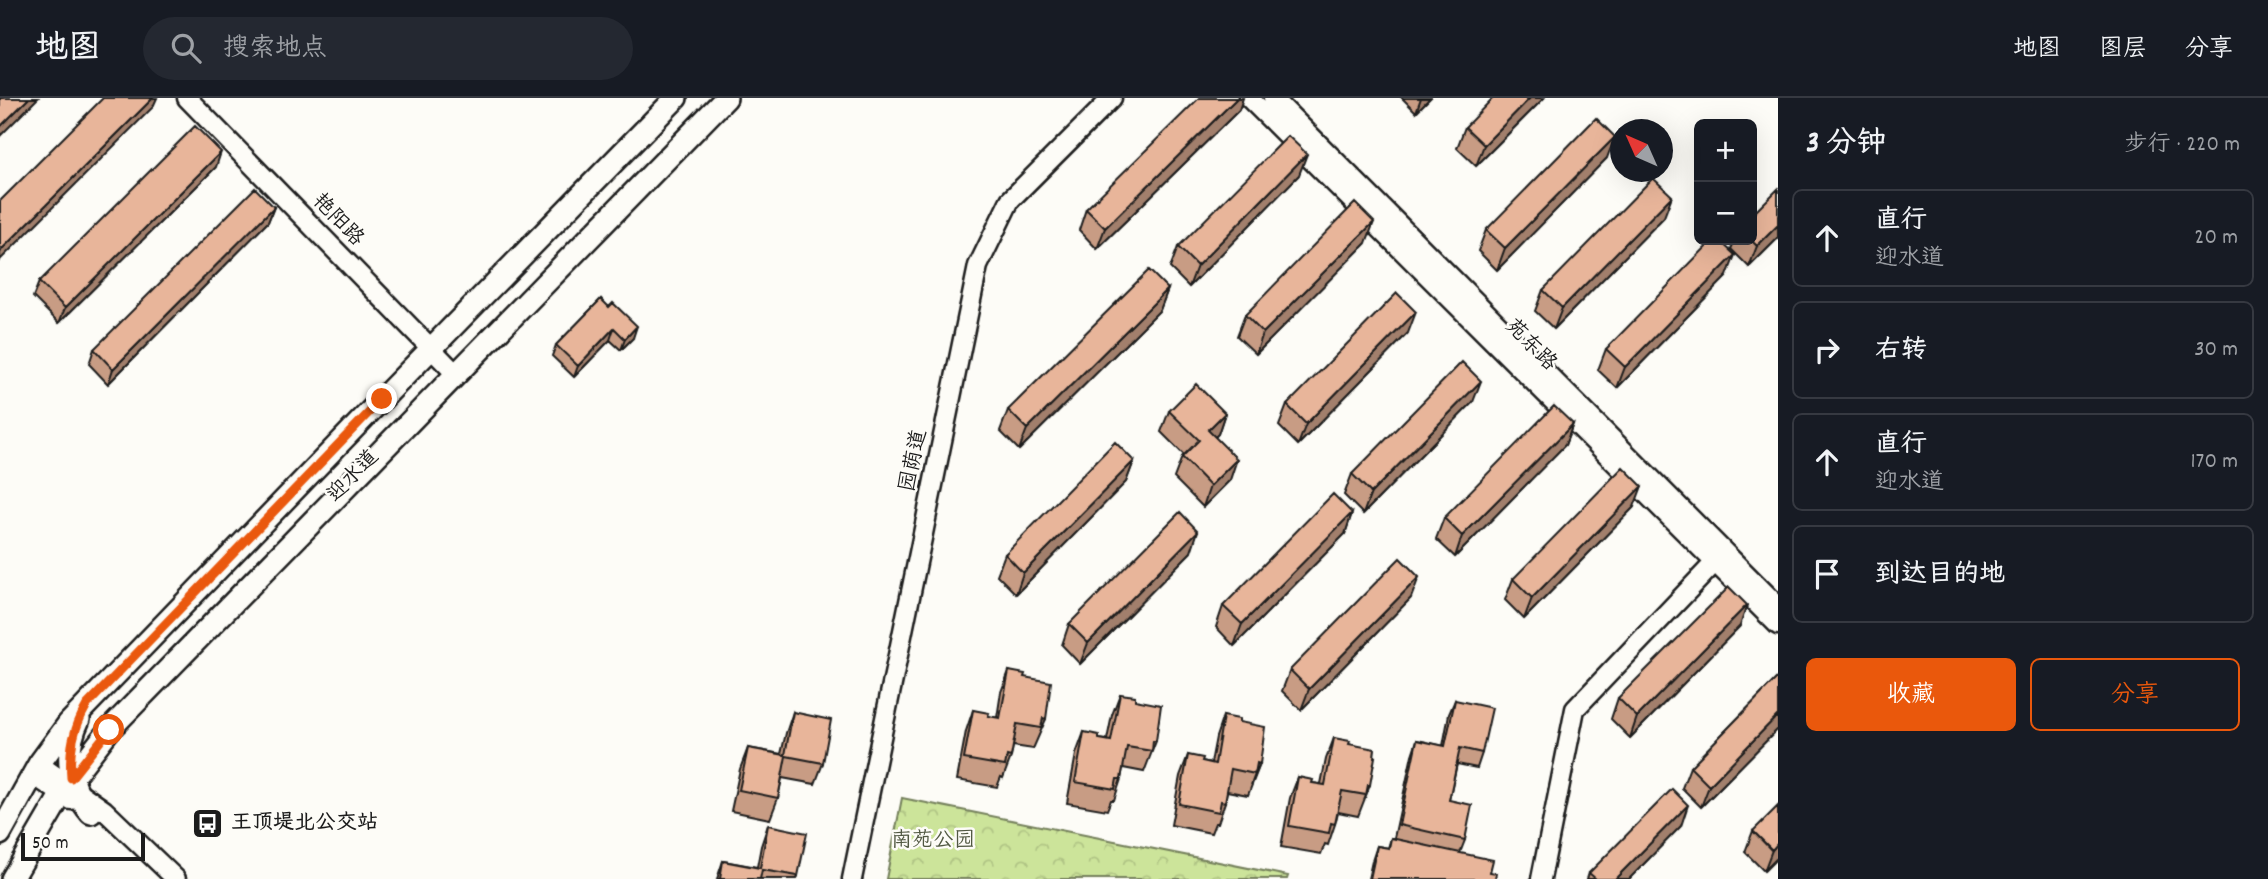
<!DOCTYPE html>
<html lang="zh">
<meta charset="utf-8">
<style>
body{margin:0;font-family:Dekko,"LXGW WenKai TC",sans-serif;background:#242831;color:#f1f3f6}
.controls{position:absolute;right:21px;top:21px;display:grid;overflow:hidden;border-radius:10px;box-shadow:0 7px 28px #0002}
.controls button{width:63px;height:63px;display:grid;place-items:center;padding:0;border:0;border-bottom:2px solid #363941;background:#171b24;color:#f1f3f6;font:35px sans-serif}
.compass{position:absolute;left:1610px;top:21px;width:63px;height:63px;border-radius:50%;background:#171b24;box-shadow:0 7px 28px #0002;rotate:315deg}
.scale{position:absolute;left:21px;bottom:18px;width:124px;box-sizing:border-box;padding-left:7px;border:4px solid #1c1c1c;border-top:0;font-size:19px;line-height:24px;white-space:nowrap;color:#1c1c1c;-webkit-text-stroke:5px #fdfcf7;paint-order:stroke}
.stop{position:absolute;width:21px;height:21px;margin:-16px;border:5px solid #ea580c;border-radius:50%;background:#fff}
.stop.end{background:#ea580c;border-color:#fff;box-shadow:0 2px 7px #0008}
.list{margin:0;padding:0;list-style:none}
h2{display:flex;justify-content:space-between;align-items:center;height:91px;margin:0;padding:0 28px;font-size:30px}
h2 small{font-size:23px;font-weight:400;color:#9ea1a6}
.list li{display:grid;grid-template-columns:46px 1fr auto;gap:21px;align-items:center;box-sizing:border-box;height:98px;margin:0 14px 14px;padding:0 14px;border:2px solid #363941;border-radius:10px}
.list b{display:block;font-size:26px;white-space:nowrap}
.list p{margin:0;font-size:23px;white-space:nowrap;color:#9ea1a6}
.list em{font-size:23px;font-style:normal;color:#9ea1a6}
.actions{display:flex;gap:14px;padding:21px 28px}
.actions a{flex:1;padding:16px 0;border:2px solid #ea580c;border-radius:10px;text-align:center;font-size:24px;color:#ea580c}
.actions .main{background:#ea580c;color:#fff}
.icon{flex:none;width:38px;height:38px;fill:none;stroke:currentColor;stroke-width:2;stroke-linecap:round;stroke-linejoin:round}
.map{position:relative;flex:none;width:1778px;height:781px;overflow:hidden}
header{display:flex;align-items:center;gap:42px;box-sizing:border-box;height:98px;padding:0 35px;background:#171b24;border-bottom:2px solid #363941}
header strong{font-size:33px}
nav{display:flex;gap:38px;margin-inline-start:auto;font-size:24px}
.search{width:490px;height:63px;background:#242831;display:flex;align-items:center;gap:18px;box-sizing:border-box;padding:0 24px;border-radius:38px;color:#9ea1a6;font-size:26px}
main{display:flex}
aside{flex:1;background:#171b24}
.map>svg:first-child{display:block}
.forest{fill:url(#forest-crowns);stroke:#74805b;stroke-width:2}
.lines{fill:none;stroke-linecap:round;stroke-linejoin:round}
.minor-casing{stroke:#1c1c1c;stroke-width:23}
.major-casing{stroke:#1c1c1c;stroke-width:26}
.minor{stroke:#fdfcf7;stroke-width:18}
.major{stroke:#fdfcf7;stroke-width:21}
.wall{fill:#c89c84;stroke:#1c1c1c;stroke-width:2}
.shaded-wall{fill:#a27f6c;stroke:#1c1c1c;stroke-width:2}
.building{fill:#e8b59a;stroke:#1c1c1c;stroke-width:2}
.route{stroke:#ea580c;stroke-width:9}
.labels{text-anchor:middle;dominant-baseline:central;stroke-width:5;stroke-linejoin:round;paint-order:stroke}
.street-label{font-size:21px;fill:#1c1c1c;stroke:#fdfcf7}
.poi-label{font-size:21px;font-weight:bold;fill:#1c1c1c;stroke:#fdfcf7;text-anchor:start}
.park-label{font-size:21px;fill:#515842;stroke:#fdfcf7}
</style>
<header>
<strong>地图</strong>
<div class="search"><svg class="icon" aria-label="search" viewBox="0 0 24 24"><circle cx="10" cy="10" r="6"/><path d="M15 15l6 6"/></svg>搜索地点</div>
<nav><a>地图</a><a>图层</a><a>分享</a></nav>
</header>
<main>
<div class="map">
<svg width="1778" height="781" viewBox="0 0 1778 781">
<defs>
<pattern id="forest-crowns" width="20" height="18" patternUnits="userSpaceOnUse" patternTransform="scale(1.75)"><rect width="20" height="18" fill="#cce49a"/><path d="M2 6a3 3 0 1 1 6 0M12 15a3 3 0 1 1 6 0" fill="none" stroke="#afc384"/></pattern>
</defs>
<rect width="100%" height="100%" fill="#fdfcf7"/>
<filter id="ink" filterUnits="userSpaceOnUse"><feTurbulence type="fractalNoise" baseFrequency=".0143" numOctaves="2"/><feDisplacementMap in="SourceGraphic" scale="14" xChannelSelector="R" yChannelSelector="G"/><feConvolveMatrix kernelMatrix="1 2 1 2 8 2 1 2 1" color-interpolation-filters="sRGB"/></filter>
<g filter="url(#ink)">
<path class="forest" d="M902,700L1288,778L1287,781H886Z"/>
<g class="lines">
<defs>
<path id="minor" d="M187,0L456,276
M1249,0L1778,527
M1273,0L1778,508
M39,666L104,712L176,781
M33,677L71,702
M852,781L978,168L1010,102L1112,0
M1541,781L1575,611L1721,458"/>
<path id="major" d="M79,621C63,654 68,688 91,715
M0,736L39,666L69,625L382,301L676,0
M12,781L68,685L109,632L726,0"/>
</defs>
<use href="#minor" class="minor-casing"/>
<use href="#major" class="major-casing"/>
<use href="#minor" class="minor"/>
<use href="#major" class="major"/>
</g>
<path class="wall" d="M1402,0H1430L1416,14Z
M1544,0L1476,68L1457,50L1465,29Z
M1239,12L1097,151L1079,132L1086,111Z
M1607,60L1497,172L1478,153L1486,132Z
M216,69L59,225L33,199L39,184Z
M1299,77L1189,189L1170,170L1178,149Z
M1778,91V140L1749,169L1731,151L1735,142H1752Z
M274,109L268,124L108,286L89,266L94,251Z
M1664,119L1554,231L1535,213L1543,192Z
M1366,145L1256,256L1237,238L1245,217Z
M1727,178L1617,290L1598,272L1606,251Z
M1168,191L1160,212L1019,352L1000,333L1008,312Z
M601,201L633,240L621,252L610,242L574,279L552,258L556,247Z
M1408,235L1298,347L1279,328L1287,307Z
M1473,304L1363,416L1344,397L1352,376Z
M1169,313L1225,315L1218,336L1215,339L1230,382L1203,409L1174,380L1182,359L1184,357L1161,334Z
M1573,326L1565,347L1455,459L1436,441L1444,420Z
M1134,363L1126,384L1016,496L997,477L1005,456Z
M1634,409L1524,521L1505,502L1513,481Z
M1352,415L1345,436L1234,548L1216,529L1223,508Z
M1191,454L1080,566L1062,547L1069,526Z
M1411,500L1301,612L1282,593L1290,572Z
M1740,528L1630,640L1611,621L1618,600Z
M1009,573L1024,579L1046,621L1033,651L1013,648L1011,659L1003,680L1001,679L997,689L957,682L966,633L973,612L988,618L997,620L1001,594Z
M1778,579V631L1701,709L1682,690L1690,669Z
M1120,596L1135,602L1156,643L1144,674L1123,670L1121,681L1114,702H1111L1107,712L1067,705L1076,656L1084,634L1099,641L1107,642L1112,617Z
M1455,602L1482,655L1477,670L1457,666L1449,702L1465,742L1460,755L1490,774L1495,781H1368L1372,763L1377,748L1388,750L1391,740H1394L1412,657L1417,642L1443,648L1449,616Z
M793,614L823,665L815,686L782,680L778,700L770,721L731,713L740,671L748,650L781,656L786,635Z
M1223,618L1239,624L1260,666L1248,697L1227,693L1225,704L1218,725H1215L1211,735L1171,727L1180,678L1188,657L1202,663L1211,665L1216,639Z
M1334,640L1349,646L1370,687L1358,718L1338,714L1335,726L1328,747L1325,746L1321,756L1281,749L1290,700L1298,679L1312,685L1321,686L1326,661Z
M768,727L798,778L797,781H717L723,763L757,769L761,748Z
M1681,728L1629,781H1587L1589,775Z
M1753,733L1778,759L1764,773L1745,754Z"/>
<path class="shaded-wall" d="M29,0H38L0,38V29Z
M153,0H157L153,9L0,162V155L2,151Z
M1237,0H1243L1239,12L1097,151L1105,130Z
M1421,0H1430L1416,14Z
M1530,0H1544L1476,68L1484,47Z
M1615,39L1607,60L1497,172L1505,150Z
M221,54L216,69L59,225L65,210Z
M1307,56L1299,77L1189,189L1197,168Z
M1672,98L1664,119L1554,231L1562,210Z
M274,109L268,124L108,286L113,271Z
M1374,124L1366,145L1256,256L1263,235Z
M1778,127V140L1749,169L1757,148Z
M1735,157L1727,178L1617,290L1625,269Z
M1168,191L1160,212L1019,352L1027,331Z
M1416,214L1408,235L1298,347L1306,326Z
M637,228L633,240L621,252L625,241Z
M614,230L610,242L574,279L578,268Z
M1481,283L1473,304L1363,416L1371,395Z
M1225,315L1218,336L1201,353L1208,332Z
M1573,326L1565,347L1455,459L1462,438Z
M1237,361L1230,382L1203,409L1210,388Z
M1134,363L1126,384L1016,496L1023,475Z
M1642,388L1634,409L1524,521L1532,500Z
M1352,415L1345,436L1234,548L1242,526Z
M1198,433L1191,454L1080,566L1088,545Z
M1419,479L1411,500L1301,612L1309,591Z
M1747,507L1740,528L1630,640L1637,619Z
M1778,617V631L1701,709L1709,688Z
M1257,665L1260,666L1251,687L1255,676Z
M1688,707L1681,728L1629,781H1615Z
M1778,745V759L1764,773L1772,752Z"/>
<path class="building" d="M0,0H29L0,29Z
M103,0H153L2,151L0,149V103Z
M1199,0H1237L1105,130L1086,111Z
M1493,0H1530L1484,47L1465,29Z
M1596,20L1615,39L1505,150L1486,132Z
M195,28L221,54L65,210L39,184Z
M1288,38L1307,56L1197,168L1178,149Z
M1653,80L1672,98L1562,210L1543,192Z
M255,90L274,109L113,271L94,251Z
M1778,91V127L1757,148L1751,142L1752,117Z
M1355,105L1374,124L1263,235L1245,217Z
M1713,142H1719L1735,157L1625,269L1606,251Z
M1149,172L1168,191L1027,331L1008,312Z
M1397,195L1416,214L1306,326L1287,307Z
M601,201L609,209L613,205L637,228L625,241L614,230L578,268L556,247Z
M1462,264L1481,283L1371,395L1352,376Z
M1196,286L1225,315L1208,332L1237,361L1210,388L1182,359L1199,342L1169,313Z
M1554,308L1573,326L1462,438L1444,420Z
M1115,344L1134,363L1023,475L1005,456Z
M1623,369L1642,388L1532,500L1513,481Z
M1333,396L1352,415L1242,526L1223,508Z
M1180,414L1198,433L1088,545L1069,526Z
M1400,460L1419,479L1309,591L1290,572Z
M1729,489L1747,507L1637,619L1618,600Z
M1009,573L1025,576L1024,579L1051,584L1046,621L1043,620L1041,630L1017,626L1011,659L1007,658L1005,668L964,661L973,612L989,615L988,618L1000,620Z
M1778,579V617L1709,688L1690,669Z
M1120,596L1135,598V602L1161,607L1156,643H1153L1152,653L1127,649L1121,681H1117L1115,691L1075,684L1084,634L1099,637V641L1111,643Z
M1455,602L1492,610L1482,655L1460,650L1449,702L1472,707L1465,742L1399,727L1417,642L1445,648Z
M793,614L831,622L823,665L786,658L778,700L739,692L748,650L785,657Z
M1223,618L1239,621V624L1265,629L1260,666L1257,665L1255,676L1231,671L1225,704L1221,703L1219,714L1179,706L1188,657L1203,660L1202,663L1215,666Z
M1334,640L1350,643L1349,646L1375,651L1374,659H1375L1370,687H1368L1366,697L1342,693L1335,726L1331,725L1329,735L1289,728L1298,679L1313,682L1312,685L1325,687Z
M1672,691L1688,707L1615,781H1596L1589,775Z
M1778,708V745L1772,752L1753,733Z
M768,727L807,735L798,778L762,772L760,781H720L723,763L760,770Z
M1391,740L1493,762L1490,774L1496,775L1495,781H1370L1377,748L1389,750Z"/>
</g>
<g class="lines" filter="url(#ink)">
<path class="route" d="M109,632L71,680C69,652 73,631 87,607L382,301"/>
</g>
<defs>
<symbol id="bus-square" viewBox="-11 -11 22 22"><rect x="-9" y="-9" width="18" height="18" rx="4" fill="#1c1c1c" stroke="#fdfcf7"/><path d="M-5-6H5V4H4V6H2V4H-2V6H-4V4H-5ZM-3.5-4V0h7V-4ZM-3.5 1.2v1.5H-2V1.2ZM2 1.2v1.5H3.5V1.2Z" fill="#fff"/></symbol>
</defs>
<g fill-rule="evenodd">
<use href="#bus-square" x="190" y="708" width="35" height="35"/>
</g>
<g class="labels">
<g class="street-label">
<text transform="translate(337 123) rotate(46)">艳阳路</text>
<text transform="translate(1530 248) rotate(45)">苑东路</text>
<text transform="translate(915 363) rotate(-78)">园荫道</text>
<text transform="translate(354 379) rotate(-46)">迎水道</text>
</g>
<g class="poi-label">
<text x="231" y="726">王顶堤北公交站</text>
</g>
<g class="park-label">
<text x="933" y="744">南苑公园</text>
</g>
</g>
</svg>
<div class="controls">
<button>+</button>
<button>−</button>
</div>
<svg class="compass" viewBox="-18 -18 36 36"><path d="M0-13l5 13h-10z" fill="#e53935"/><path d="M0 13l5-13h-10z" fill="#9ea1a6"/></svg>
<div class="scale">50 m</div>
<div class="stop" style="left:109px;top:632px"></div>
<div class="stop end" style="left:382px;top:301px"></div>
</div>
<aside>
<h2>3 分钟<small>步行 · 220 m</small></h2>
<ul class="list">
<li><svg class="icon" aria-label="ahead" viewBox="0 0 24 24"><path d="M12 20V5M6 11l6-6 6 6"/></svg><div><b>直行</b><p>迎水道</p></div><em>20 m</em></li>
<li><svg class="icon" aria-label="right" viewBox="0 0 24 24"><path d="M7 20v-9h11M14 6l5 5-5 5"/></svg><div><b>右转</b></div><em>30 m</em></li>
<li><svg class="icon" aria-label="ahead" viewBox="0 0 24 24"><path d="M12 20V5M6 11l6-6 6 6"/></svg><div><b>直行</b><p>迎水道</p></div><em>170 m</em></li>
<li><svg class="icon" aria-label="arrive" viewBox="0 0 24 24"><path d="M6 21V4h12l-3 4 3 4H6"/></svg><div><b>到达目的地</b></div></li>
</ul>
<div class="actions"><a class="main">收藏</a><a>分享</a></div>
</aside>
</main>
